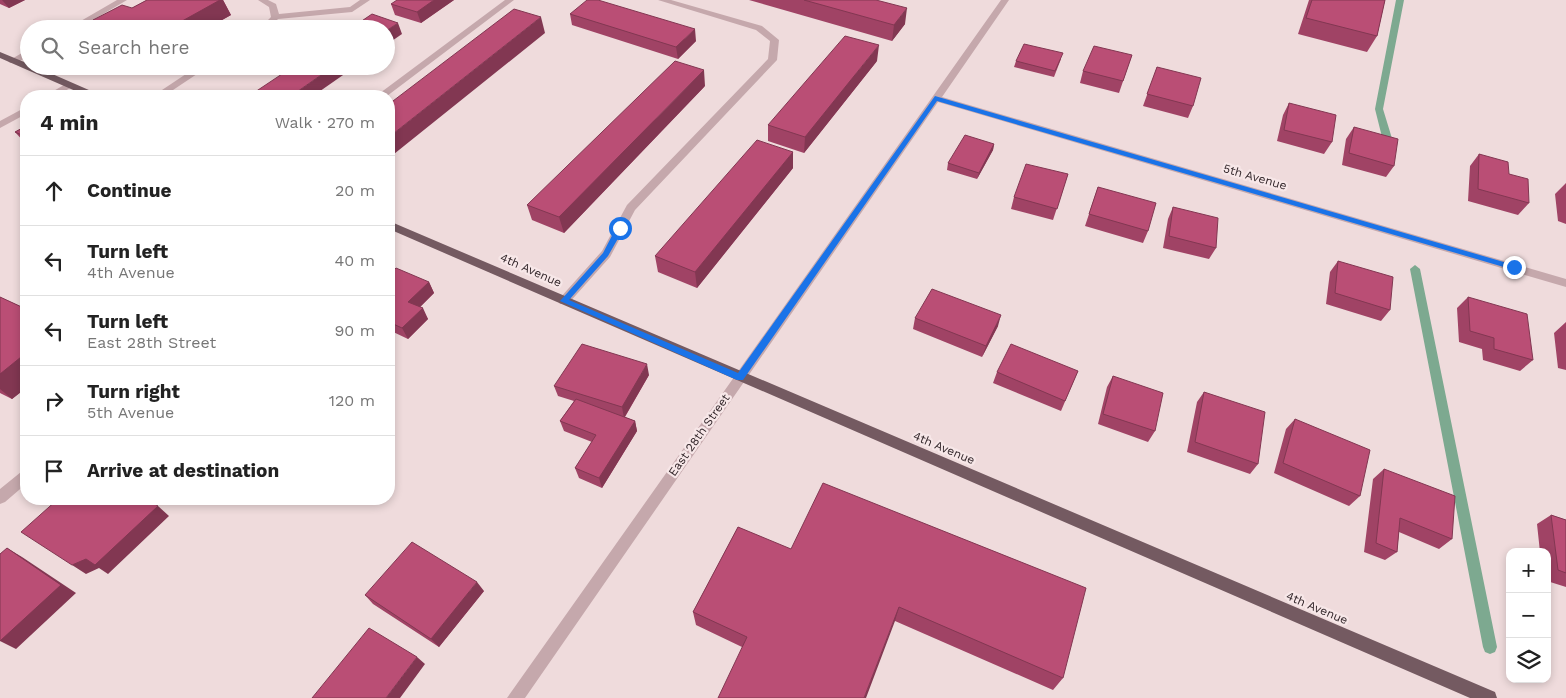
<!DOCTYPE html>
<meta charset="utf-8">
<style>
body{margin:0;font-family:"Work Sans",sans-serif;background:#f6f6f6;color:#222}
.controls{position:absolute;right:15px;bottom:15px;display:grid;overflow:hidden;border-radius:10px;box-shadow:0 2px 8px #0003}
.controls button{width:45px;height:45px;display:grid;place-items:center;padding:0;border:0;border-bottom:1px solid #e0e0e0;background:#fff;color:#222;font:25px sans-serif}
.stop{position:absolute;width:15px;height:15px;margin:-11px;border:4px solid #1a73e8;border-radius:50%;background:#fff}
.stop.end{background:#1a73e8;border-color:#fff;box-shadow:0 1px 5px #0008}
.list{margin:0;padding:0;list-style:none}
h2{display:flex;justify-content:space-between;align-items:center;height:65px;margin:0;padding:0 20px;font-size:21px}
h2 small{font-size:16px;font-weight:400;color:#767676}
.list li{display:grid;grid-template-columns:32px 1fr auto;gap:15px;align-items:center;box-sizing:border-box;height:70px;padding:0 20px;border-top:1px solid #e0e0e0}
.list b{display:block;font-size:19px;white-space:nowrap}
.list p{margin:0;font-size:16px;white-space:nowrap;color:#767676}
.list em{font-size:16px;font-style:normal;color:#767676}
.icon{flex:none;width:28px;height:28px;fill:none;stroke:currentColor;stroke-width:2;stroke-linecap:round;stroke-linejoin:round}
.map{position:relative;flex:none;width:1566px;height:698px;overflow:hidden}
.search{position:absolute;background:#fff;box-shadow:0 2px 8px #0003;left:20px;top:20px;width:375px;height:55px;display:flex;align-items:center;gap:12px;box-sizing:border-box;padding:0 18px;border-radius:28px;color:#767676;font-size:19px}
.panel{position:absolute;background:#fff;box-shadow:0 2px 8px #0003;left:20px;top:90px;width:375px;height:415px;border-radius:20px}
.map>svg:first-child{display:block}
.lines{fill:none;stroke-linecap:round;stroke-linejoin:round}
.stream{fill:#7da990;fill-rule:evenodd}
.minor{fill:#c5a8ac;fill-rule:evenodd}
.major{fill:#745a61;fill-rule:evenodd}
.wall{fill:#a04365}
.shaded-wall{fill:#823752}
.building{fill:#ba4e75;stroke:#823752}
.route{fill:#1a73e8}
.labels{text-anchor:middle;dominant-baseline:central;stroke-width:4.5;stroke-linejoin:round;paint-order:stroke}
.street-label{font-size:12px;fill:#33272b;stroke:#f7e7e8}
</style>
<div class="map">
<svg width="1566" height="698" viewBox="0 0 1566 698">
<rect width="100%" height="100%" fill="#efdbdc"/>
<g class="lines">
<path class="stream" d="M1396,0H1404L1383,109L1394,145L1389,148L1384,145L1375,109Z
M1415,265L1420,269L1497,647L1495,652L1490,654L1485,652L1483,647L1410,269Z"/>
<path class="minor" d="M117,0H127L78,29H67Z
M258,0H268L276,4L279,14L350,7L360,0H370L352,12L278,19L268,29H259L271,17L269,7Z
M505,0H514L387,96H376Z
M658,0H671L762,26L779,40L777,60L635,210L610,257L568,304H560L558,301L560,298L602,251L627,205L768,59L770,41L756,30Z
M1001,0H1009L942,97L1566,279V287L938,102L525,698H507Z
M29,49V56L16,63H10L8,61Z
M198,66H209L164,96H153Z
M69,82L74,85L72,87L56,96H45Z
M26,107V114L0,128V121Z
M26,470V484L5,502L0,504V489L21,472Z"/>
<path class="major" d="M0,52L29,64V66H34L98,94L100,96H87L0,58Z
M389,221L1495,692L1497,698H1470L389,229Z"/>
</g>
<path class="wall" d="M0,0H25L9,8L0,4Z
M147,0H223L231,15L206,29H99L93,20L132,8Z
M454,0L421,23L395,15L391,4Z
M749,0H876L905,24L892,41Z
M1309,0H1385L1377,36L1367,52L1298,34Z
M570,14L696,41L678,59L572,25Z
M1132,55L1119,93L1080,83L1083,71Z
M1061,59L1054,77L1014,67L1016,61Z
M877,61L804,153L768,141V125Z
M1157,67L1193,106L1188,118L1143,106Z
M705,86L564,233L532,220L527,205Z
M1289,103L1332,142L1324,154L1277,141L1283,115Z
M26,126V144L15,132Z
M1354,127L1394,166L1386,177L1342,165L1346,139Z
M994,144L993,150L977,179L947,170L948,163Z
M793,152V168L697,288L658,272L655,256Z
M1479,154L1509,174L1529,203L1518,215L1468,201L1470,166Z
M1068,174L1053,220L1011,209L1014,197Z
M1566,183V224L1558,221L1555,194Z
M1098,187L1148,231L1143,243L1085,226Z
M1173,207L1216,248L1209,259L1163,248L1168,219Z
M1338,261L1390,310L1381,321L1326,304L1330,272Z
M389,275L429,282L434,293L420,307L428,319L408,339L389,330Z
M0,297L26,309V388L12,399L0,393Z
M1468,297L1533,360L1520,371L1483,360L1482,349L1459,342L1457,308Z
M915,318L998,326L982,357L913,329Z
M1566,322V370L1558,368L1554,333Z
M1078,371L1061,411L993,383L997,372Z
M649,375L625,417L635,421L637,431L602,488L579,478L575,468L592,442L564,431L560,421L574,401L558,396L554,386Z
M1113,376L1155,431L1148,442L1098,424L1107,387Z
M1204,392L1258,464L1250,474L1187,452L1197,402Z
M1295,419L1360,496L1349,506L1274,473L1286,429Z
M1384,469L1452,539L1439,549L1399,532L1397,552L1385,560L1364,552L1373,479Z
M1551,515L1566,520V587L1547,581V552H1540L1537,524Z
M738,527L1063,678L1053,690L895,621L742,647L696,625L693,612Z
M484,591L439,647L373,604L365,595Z"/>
<path class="shaded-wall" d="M2,0H25L9,8Z
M220,0H223L231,15L206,29H177L175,25Z
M434,0H454L421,23L417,12Z
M907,8L905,24L892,41L894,25Z
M541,17L545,33L389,158V137Z
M398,23L402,34L386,45V31Z
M695,29L696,41L678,59L676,47Z
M879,45L877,61L804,153L805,137Z
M334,66H356L313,96H291Z
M704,70L705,86L564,233L559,217Z
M994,144L993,150L977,179L979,173Z
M793,152V168L697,288L695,272Z
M429,282L434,293L414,313L408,302Z
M423,308L428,319L408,339L402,328Z
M1001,315L998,326L982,357L986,346Z
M26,353V388L12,399L0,389V374Z
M647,364L649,375L624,418L622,407Z
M635,421L637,431L602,488L599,478Z
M180,499H188L184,503Z
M158,506L169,516L108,574L99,568L86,574L72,565Z
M7,548L22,557L76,593L16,649L0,641Z
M477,582L484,591L439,647L431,639Z
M899,607L895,621L866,698H864Z
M417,657L425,664L400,698H386Z"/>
<path class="building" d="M147,0H220L175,25L183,29H114L93,20L122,5L132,8Z
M397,0H434L417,12L391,4Z
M587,0H598L695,29L676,47L570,14Z
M804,0H876L907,8L894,25Z
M1312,0H1385L1377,36L1306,18Z
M514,9L541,17L389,137V104Z
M372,14L398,23L386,31V29H350Z
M845,36L879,45L805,137L768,125Z
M1024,44L1063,53L1055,71L1016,61Z
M1094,46L1132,55L1123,81L1083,71Z
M675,61L704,70L559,217L527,205Z
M294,66H334L291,96H249Z
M1157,67L1201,78L1193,106L1147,94Z
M1289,103L1336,115L1332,142L1284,130Z
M26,126V137L15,132Z
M1354,127L1398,139L1394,166L1349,153Z
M965,135L994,144L979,173L948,163Z
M757,140L793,152L695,272L655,256Z
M1479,154L1508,162L1509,174L1528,179L1529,203L1478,189Z
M1026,164L1068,174L1057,209L1014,197Z
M1098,187L1156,203L1148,231L1089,214Z
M1173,207L1218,218L1216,248L1169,236Z
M1338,261L1393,277L1390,310L1335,293Z
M396,268L429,282L408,302L423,308L402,328L389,322V275Z
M932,289L1001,315L986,346L915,318Z
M0,297L26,309V353L0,374Z
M1468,297L1527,314L1533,360L1494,349V338L1470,331Z
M582,344L647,364L622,407L554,386Z
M1011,344L1078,371L1065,401L997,372Z
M1113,376L1163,393L1155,431L1103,414Z
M1204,392L1265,412L1258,464L1195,442Z
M576,399L635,421L599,478L575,468L596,435L560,421Z
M1295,419L1370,450L1360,496L1283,463Z
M1384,469L1455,496L1452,539L1400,518L1397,552L1376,543Z
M823,483L1086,588L1063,678L899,607L864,698H718L747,637L693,612L738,527L791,549Z
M58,499H146L158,506L95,565L86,559L72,565L21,532Z
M1551,515L1566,520V573L1558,570Z
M412,542L477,582L431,639L365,595Z
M7,548L61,585L0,641V554Z
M369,628L417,657L386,698H312Z"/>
<path class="route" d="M935,96L1514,265L1517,267L1514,270L937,101L743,380H737L560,301L603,253L617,226H623L624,228L608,256L569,300L738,373Z"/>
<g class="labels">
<g class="street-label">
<text transform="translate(1255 177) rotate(16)">5th Avenue</text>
<text transform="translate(531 270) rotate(24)">4th Avenue</text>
<text transform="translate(699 435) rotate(-55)">East 28th Street</text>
<text transform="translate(944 448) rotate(23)">4th Avenue</text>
<text transform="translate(1317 608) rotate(23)">4th Avenue</text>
</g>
</g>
</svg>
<div class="controls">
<button>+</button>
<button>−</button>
<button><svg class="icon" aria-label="layers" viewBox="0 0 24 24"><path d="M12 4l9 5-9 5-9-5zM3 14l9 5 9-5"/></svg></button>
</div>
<div class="stop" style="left:620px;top:228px"></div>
<div class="stop end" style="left:1514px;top:267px"></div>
<div class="search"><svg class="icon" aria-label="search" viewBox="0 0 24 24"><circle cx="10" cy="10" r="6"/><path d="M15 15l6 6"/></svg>Search here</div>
<section class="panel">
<h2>4 min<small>Walk · 270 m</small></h2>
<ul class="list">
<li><svg class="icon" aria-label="ahead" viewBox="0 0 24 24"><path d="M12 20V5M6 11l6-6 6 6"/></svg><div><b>Continue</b></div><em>20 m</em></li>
<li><svg class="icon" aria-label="left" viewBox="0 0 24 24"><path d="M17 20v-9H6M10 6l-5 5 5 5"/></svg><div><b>Turn left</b><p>4th Avenue</p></div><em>40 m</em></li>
<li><svg class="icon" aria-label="left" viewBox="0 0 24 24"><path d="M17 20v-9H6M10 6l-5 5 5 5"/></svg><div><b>Turn left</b><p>East 28th Street</p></div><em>90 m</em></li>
<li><svg class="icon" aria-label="right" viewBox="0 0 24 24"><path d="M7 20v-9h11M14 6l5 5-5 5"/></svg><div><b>Turn right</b><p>5th Avenue</p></div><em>120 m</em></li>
<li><svg class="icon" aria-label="arrive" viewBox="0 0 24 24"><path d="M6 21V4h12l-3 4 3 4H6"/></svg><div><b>Arrive at destination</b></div></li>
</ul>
</section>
</div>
